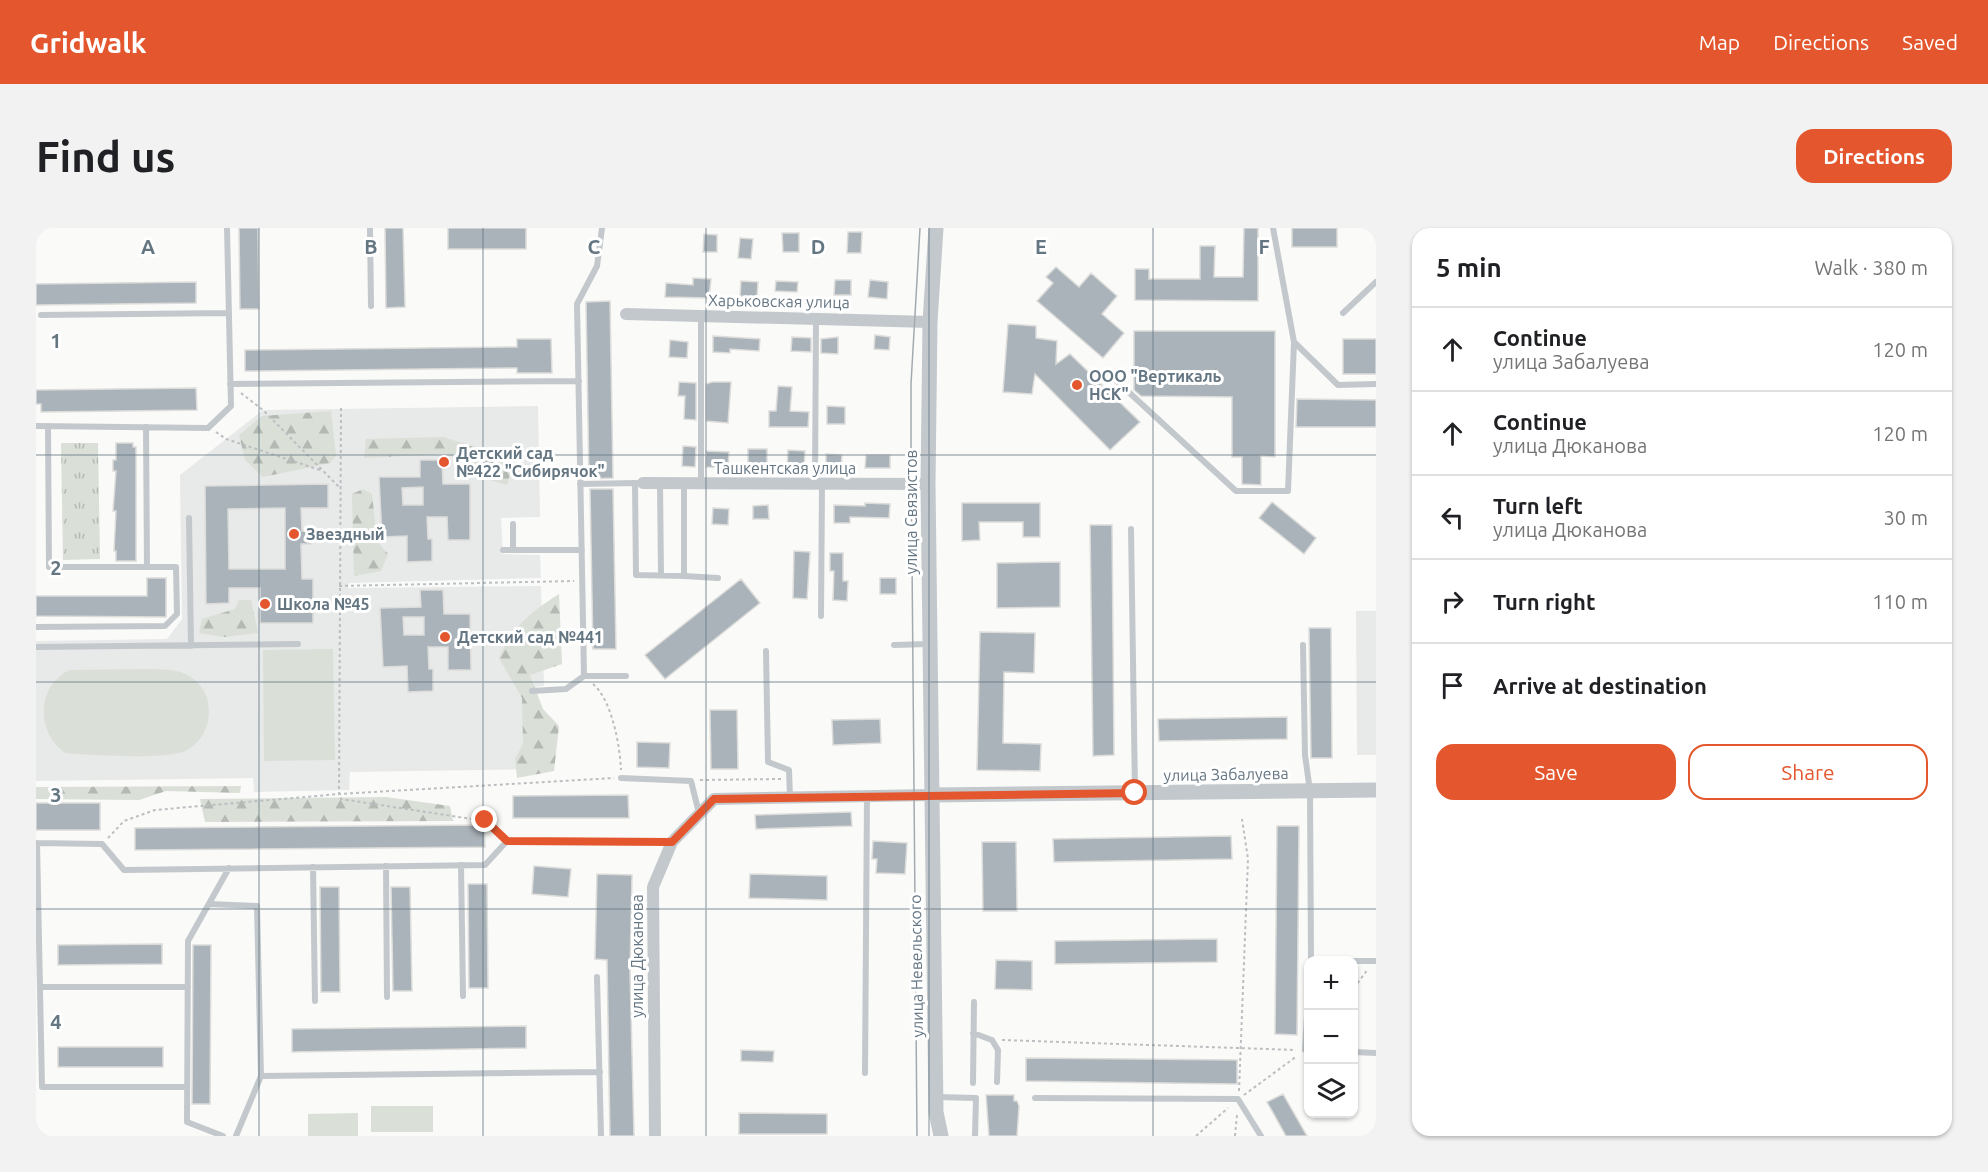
<!DOCTYPE html>
<meta charset="utf-8">
<style>
body{margin:0;font-family:Ubuntu,sans-serif;background:#f2f2f2;color:#202124}
.controls{position:absolute;right:18px;bottom:18px;display:grid;overflow:hidden;border-radius:12px;box-shadow:0 2px 4px #0004}
.controls button{width:54px;height:54px;display:grid;place-items:center;padding:0;border:0;border-bottom:2px solid #e0e0e0;background:#fff;color:#202124;font:30px sans-serif}
.stop{position:absolute;width:18px;height:18px;margin:-14px;border:4px solid #e4572e;border-radius:50%;background:#fff}
.stop.end{background:#e4572e;border-color:#fff;box-shadow:0 2px 6px #0008}
.list{margin:0;padding:0;list-style:none}
h2{display:flex;justify-content:space-between;align-items:center;height:78px;margin:0;padding:0 24px;font-size:26px}
h2 small{font-size:20px;font-weight:400;color:#757577}
.list li{display:grid;grid-template-columns:39px 1fr auto;gap:18px;align-items:center;box-sizing:border-box;height:84px;padding:0 24px;border-top:2px solid #e0e0e0}
.list b{display:block;font-size:22px;white-space:nowrap}
.list p{margin:0;font-size:20px;white-space:nowrap;color:#757577}
.list em{font-size:20px;font-style:normal;color:#757577}
.actions{display:flex;gap:12px;padding:18px 24px}
.actions a{flex:1;padding:14px 0;border:2px solid #e4572e;border-radius:18px;text-align:center;font-size:21px;color:#e4572e}
.actions .main{background:#e4572e;color:#fff}
.icon{flex:none;width:33px;height:33px;fill:none;stroke:currentColor;stroke-width:2;stroke-linecap:round;stroke-linejoin:round}
.map{position:relative;flex:none;width:1340px;height:908px;overflow:hidden;border-radius:18px}
header{display:flex;align-items:center;gap:36px;box-sizing:border-box;height:84px;padding:0 30px;background:#e4572e;color:#fff}
header strong{font-size:28px}
nav{display:flex;gap:33px;margin-inline-start:auto;font-size:21px}
.intro{display:flex;align-items:center;justify-content:space-between;box-sizing:border-box;height:144px;padding:0 36px}
h1{margin:0;font-size:42px}
.button{padding:15px 27px;border-radius:18px;background:#e4572e;color:#fff;font-size:21px;font-weight:700}
main{display:flex;gap:36px;padding:0 36px}
aside{flex:1;background:#fff;border-radius:18px;box-shadow:0 2px 4px #0004}
.map>svg:first-child{display:block}
.built{fill:#e8e9e9}
.grass{fill:#dadfd7}
.forest{fill:url(#forest-firs)}
.park{fill:url(#park-tufts)}
.building{fill:#aab3b9;stroke:#dcdcda;stroke-width:1.5;fill-rule:evenodd}
.lines{fill:none;stroke-linecap:round;stroke-linejoin:round}
.path{stroke:#bbbfc2;stroke-width:2;stroke-dasharray:3 3;stroke-linecap:butt}
.service{stroke:#c3c8cc;stroke-width:6}
.minor{stroke:#c3c8cc;stroke-width:12}
.tertiary{stroke:#c3c8cc;stroke-width:15}
.tram{stroke:#a2aab0;stroke-width:1.5}
.route{stroke:#e4572e;stroke-width:8}
.grid{fill:none;stroke:#657683;stroke-width:1.5;stroke-opacity:0.55}
.poi-dot{fill:#e4572e;stroke:#fff;stroke-width:2}
.labels{text-anchor:middle;dominant-baseline:central;stroke-width:6;stroke-linejoin:round;paint-order:stroke}
.street-label{font-size:16px;fill:#657683;stroke:#fff}
.poi-label{font-size:16px;font-weight:bold;fill:#657683;stroke:#fff;text-anchor:start}
.grid-label{font-size:20px;text-anchor:middle;font-weight:bold;fill:#657683;stroke:#fff;stroke-width:6;stroke-linejoin:round;paint-order:stroke}
</style>
<header>
<strong>Gridwalk</strong>
<nav><a>Map</a><a>Directions</a><a>Saved</a></nav>
</header>
<div class="intro"><h1>Find us</h1><a class="button">Directions</a></div>
<main>
<div class="map">
<svg width="1340" height="908" viewBox="0 0 1340 908">
<defs>
<pattern id="forest-firs" width="22" height="20" patternUnits="userSpaceOnUse" patternTransform="scale(1.5)"><rect width="22" height="20" fill="#dadfd7"/><path d="M5 1l3.5 6h-7zM16 11l3.5 6h-7z" fill="#b4b9b4"/></pattern>
<pattern id="park-tufts" width="24" height="20" patternUnits="userSpaceOnUse" patternTransform="scale(1.5)"><rect width="24" height="20" fill="#dadfd7"/><path d="M3 7l-1-3M5 7V3M7 7l1-3M15 17l-1-3M17 17v-4M19 17l1-3" fill="none" stroke="#b4b9b4"/></pattern>
</defs>
<rect width="100%" height="100%" fill="#fafaf8"/>
<path class="built" d="M502,178L504,289L465,290L467,326L504,327L505,350L313,355L312,360L505,358L508,458L497,459L501,541L314,544L313,562L218,564L217,550L0,553V413L131,411L146,391L144,247L227,182Z
M1320,383H1340V527H1321Z"/>
<path class="grass" d="M297,421L299,532L228,533L227,422Z
M117,441C128,442 139,441 149,446C182,460 180,508 149,523C128,532 54,527 29,525C0,505 0,457 34,442Z
M335,878H397V904H335Z
M322,885V908H272V886Z"/>
<path class="forest" d="M295,183L300,228L294,235L227,249L209,232L203,207L226,188Z
M408,209L453,224L469,223L475,243L471,257L433,246L425,233L411,226L328,230L330,211Z
M327,261L336,266L341,313L352,326L345,343L318,348L316,266Z
M523,366L526,436L494,447L507,481L523,498L518,543L481,550L479,531L487,516L486,470L463,430C475,400 496,383 523,366Z
M203,372H215L222,405L188,409L163,405L166,391L199,381Z
M205,558L204,565L130,563L103,572L0,571V559Z
M350,569L414,578L417,593L169,594L164,571Z"/>
<path class="park" d="M25,215H62L64,331L27,332Z"/>
<path class="building" d="M203,0H222L223,81H204Z
M349,0H367L369,79L350,80Z
M412,0H490V21H412Z
M1208,0H1222V73L1099,72V41H1113V51H1164V18H1179L1178,49H1207Z
M1256,0H1301V19H1256Z
M812,4H826L825,25H811Z
M746,5H763V24H747Z
M668,6L681,7V24H667Z
M704,10L717,11L715,31L702,30Z
M1020,39L1043,59L1055,45L1081,68L1066,86L1088,105L1067,130L1001,73L1017,55L1010,49Z
M657,50L675,51L673,70L629,69L630,55L657,57Z
M799,52H815V67H798Z
M834,52L852,54L851,71L832,69Z
M705,53L722,54L721,69L704,68Z
M740,53L762,54L761,64L739,63Z
M160,54V75L0,77V56Z
M574,73L577,250L553,251L550,74Z
M972,96L1000,98V110L1021,113L1020,136L1034,126L1104,194L1074,222L999,146L996,166L967,164Z
M1098,103H1239V229L1225,228V257L1206,256V229H1196V169L1105,168L1098,162Z
M839,107L854,109L853,122L838,121Z
M677,108L724,111L723,123L694,121V125L677,124Z
M756,109L775,110V124L755,123Z
M802,109V126L785,125V111Z
M481,111H515L516,145H481V140L209,143V122L481,119Z
M1307,111H1340V146H1307Z
M634,112L652,114L651,130L633,129Z
M643,154L660,155V192L648,191L649,168H642Z
M676,154H695L692,195L670,193V156Z
M742,158L756,159L754,183L773,184L772,199H733V183H740Z
M160,160L161,182L5,184V176H0V162Z
M1261,171L1340,172V199H1260Z
M791,178L809,179V196H791Z
M80,215H97V219H100V333H80V323H78L80,283H77L80,243H77V232H80Z
M647,218L660,219L659,239L646,238Z
M712,221H731V238H712Z
M752,222L769,223L768,242L751,240Z
M670,223L693,224L692,240L670,239Z
M790,226L806,227L805,241L790,240Z
M830,227H854V240H829Z
M384,232H406L407,256H434V312H412L411,289H391L392,311H396V333L371,334V308L346,309L343,249H384ZM387,259V277H367L366,260Z
M292,256V280H265L266,303H274L275,316H265L266,351H277V395H224V360H193V375L170,376L169,258ZM249,280V341H193L192,281Z
M554,261H577L580,421H557Z
M1236,274L1280,310L1268,326L1223,290Z
M829,275L854,276L853,290L814,289V295H798V277L829,278Z
M926,275H1004V309H987V294H943L944,312L926,313Z
M732,277L733,291H717V278Z
M677,280L693,281L692,297L676,296Z
M1054,297H1076L1078,527L1057,528Z
M758,323L774,324L771,371L757,370Z
M794,325H807V353H812L811,373L797,372L798,343H794Z
M1024,334V379L961,380V335Z
M111,350H130V389L0,388V368H111Z
M844,350H860V366H844Z
M705,351L724,375L629,451L609,427Z
M384,362H407L408,386H434L435,442H412V419H392L393,441H397V463L372,464L371,438L347,439L344,380L385,379ZM367,389H388V407H368Z
M1273,400H1295L1296,530H1275Z
M944,404L999,405L998,445L968,444L967,515L1005,516L1004,543L941,542Z
M674,482H701L702,541H675Z
M1251,489V511L1123,513L1122,491Z
M844,491L845,515L797,517L796,492Z
M601,514L634,515L633,540L601,539Z
M592,567L593,590H477V568Z
M0,575H64V602H0Z
M815,584L816,598L720,601L719,587Z
M448,597L449,619L99,622V600Z
M1241,598H1263L1261,807L1239,806Z
M1195,608L1196,631L1018,634L1017,611Z
M837,613L871,615L869,646L840,645L841,631H836Z
M946,614H980L981,683H947Z
M498,638L535,641L532,669L496,666Z
M561,646L596,647L594,744L598,908H574L571,732L559,731Z
M714,646L791,648V672L713,670Z
M432,656H451L452,760H433Z
M284,659H303L304,764H285Z
M355,659H374L376,763H357Z
M1181,711V734L1019,736V713Z
M126,716V736L22,737V717Z
M157,717H175L174,876H156Z
M960,732L996,733V762L959,761Z
M490,798V820L256,824V801Z
M22,819H127V839H22Z
M705,822L738,823L737,834L705,833Z
M990,830L1201,832V856L990,853Z
M1247,866L1271,908H1250L1231,874Z
M950,867H978V873H981L983,878L981,908H953Z
M703,885L791,886V906H703Z"/>
<g class="lines">
<path class="path" d="M205,165L227,182L305,261
M305,180L303,566L305,571L449,593L465,607
M180,204L190,211L284,242
M303,358L538,353
M557,456C576,472 584,518 585,542
M664,552L745,551
M72,610L88,593L119,582L303,566L578,550
M1318,760L1332,741
M966,812L1260,822
M1203,863L1212,631L1206,591
M1208,867L1261,828
M1160,908L1192,880
M1199,908L1201,887"/>
<path class="service" d="M334,0L335,78
M1237,0L1258,114L1302,157L1340,156
M1307,85L1340,54
M5,87L193,85
M1072,145L1200,263H1252L1258,114
M194,156L543,153
M0,198L172,200L195,178L191,0
M110,199L111,338
M599,255L600,347L648,348
M624,255L625,347
M544,256L600,255
M648,256V348L682,350
M665,256V88
M779,256L780,91
M153,290L155,418
M1095,301L1099,564
M467,322H546
M477,322V296
M785,388L786,256
M0,399L129,398L141,386L140,339H13L12,198
M858,417L893,416
M1267,417L1269,527L1274,563L1275,732
M0,419L262,416
M730,423L732,534L753,542L754,569
M548,448L541,76L561,38L566,0
M496,463L530,461L548,448H590
M585,550L655,553L663,585
M0,615L66,616L88,642L449,637L471,613L636,614
M1,615L6,859H151
M425,637L427,768
M350,638L351,769
M277,639L279,773
M173,676L221,678L225,848L200,908
M1318,733H1340
M561,749L565,908
M4,759H152
M1272,770L1269,822L1272,823
M937,805L956,812L962,822L961,854
M1318,824L1340,825
M829,845L831,569
M225,848L564,844
M937,855L938,774
M901,869L940,870L939,908
M999,870L1202,871L1225,908
M187,908L151,894L152,713L193,640"/>
<path class="minor" d="M590,86L894,94
M607,255L892,256
M619,908L617,659L636,614L678,571L896,567"/>
<path class="tertiary" d="M900,0L894,94L892,256L900,884L905,908
M896,567L1340,562"/>
<path class="tram" d="M881,908L875,216V156L884,0"/>
</g>
<g class="lines">
<path class="route" d="M449,592L471,613L636,614L678,571L1099,565"/>
</g>
<path class="grid" d="M223,0V908M447,0V908M670,0V908M893,0V908M1117,0V908M0,227H1340M0,454H1340M0,681H1340"/>
<g class="poi-dot">
<circle cx="1041" cy="157" r="6"/>
<circle cx="408" cy="234" r="6"/>
<circle cx="258" cy="306" r="6"/>
<circle cx="229" cy="376" r="6"/>
<circle cx="409" cy="409" r="6"/>
</g>
<g class="labels">
<g class="street-label">
<text transform="translate(743 73) rotate(1)">Харьковская улица</text>
<text x="749" y="240">Ташкентская улица</text>
<text transform="translate(875 284) rotate(-90)">улица Связистов</text>
<text transform="translate(1190 546) rotate(-1)">улица Забалуева</text>
<text transform="translate(601 728) rotate(-90)">улица Дюканова</text>
<text transform="translate(880 738) rotate(-91)">улица Невельского</text>
</g>
<g class="poi-label">
<text x="1053" y="148">ООО "Вертикаль<tspan x="1053" dy="18">НСК"</tspan></text>
<text x="420" y="225">Детский сад<tspan x="420" dy="18">№422 "Сибирячок"</tspan></text>
<text x="270" y="306">Звездный</text>
<text x="241" y="376">Школа №45</text>
<text x="421" y="409">Детский сад №441</text>
</g>
</g>
<g class="grid-label">
<text x="112" y="26">A</text>
<text x="335" y="26">B</text>
<text x="558" y="26">C</text>
<text x="782" y="26">D</text>
<text x="1005" y="26">E</text>
<text x="1228" y="26">F</text>
<text x="20" y="120">1</text>
<text x="20" y="347">2</text>
<text x="20" y="574">3</text>
<text x="20" y="801">4</text>
</g>
</svg>
<div class="controls">
<button>+</button>
<button>−</button>
<button><svg class="icon" aria-label="layers" viewBox="0 0 24 24"><path d="M12 4l9 5-9 5-9-5zM3 14l9 5 9-5"/></svg></button>
</div>
<div class="stop" style="left:1099px;top:565px"></div>
<div class="stop end" style="left:449px;top:592px"></div>
</div>
<aside>
<h2>5 min<small>Walk · 380 m</small></h2>
<ul class="list">
<li><svg class="icon" aria-label="ahead" viewBox="0 0 24 24"><path d="M12 20V5M6 11l6-6 6 6"/></svg><div><b>Continue</b><p>улица Забалуева</p></div><em>120 m</em></li>
<li><svg class="icon" aria-label="ahead" viewBox="0 0 24 24"><path d="M12 20V5M6 11l6-6 6 6"/></svg><div><b>Continue</b><p>улица Дюканова</p></div><em>120 m</em></li>
<li><svg class="icon" aria-label="left" viewBox="0 0 24 24"><path d="M17 20v-9H6M10 6l-5 5 5 5"/></svg><div><b>Turn left</b><p>улица Дюканова</p></div><em>30 m</em></li>
<li><svg class="icon" aria-label="right" viewBox="0 0 24 24"><path d="M7 20v-9h11M14 6l5 5-5 5"/></svg><div><b>Turn right</b></div><em>110 m</em></li>
<li><svg class="icon" aria-label="arrive" viewBox="0 0 24 24"><path d="M6 21V4h12l-3 4 3 4H6"/></svg><div><b>Arrive at destination</b></div></li>
</ul>
<div class="actions"><a class="main">Save</a><a>Share</a></div>
</aside>
</main>
